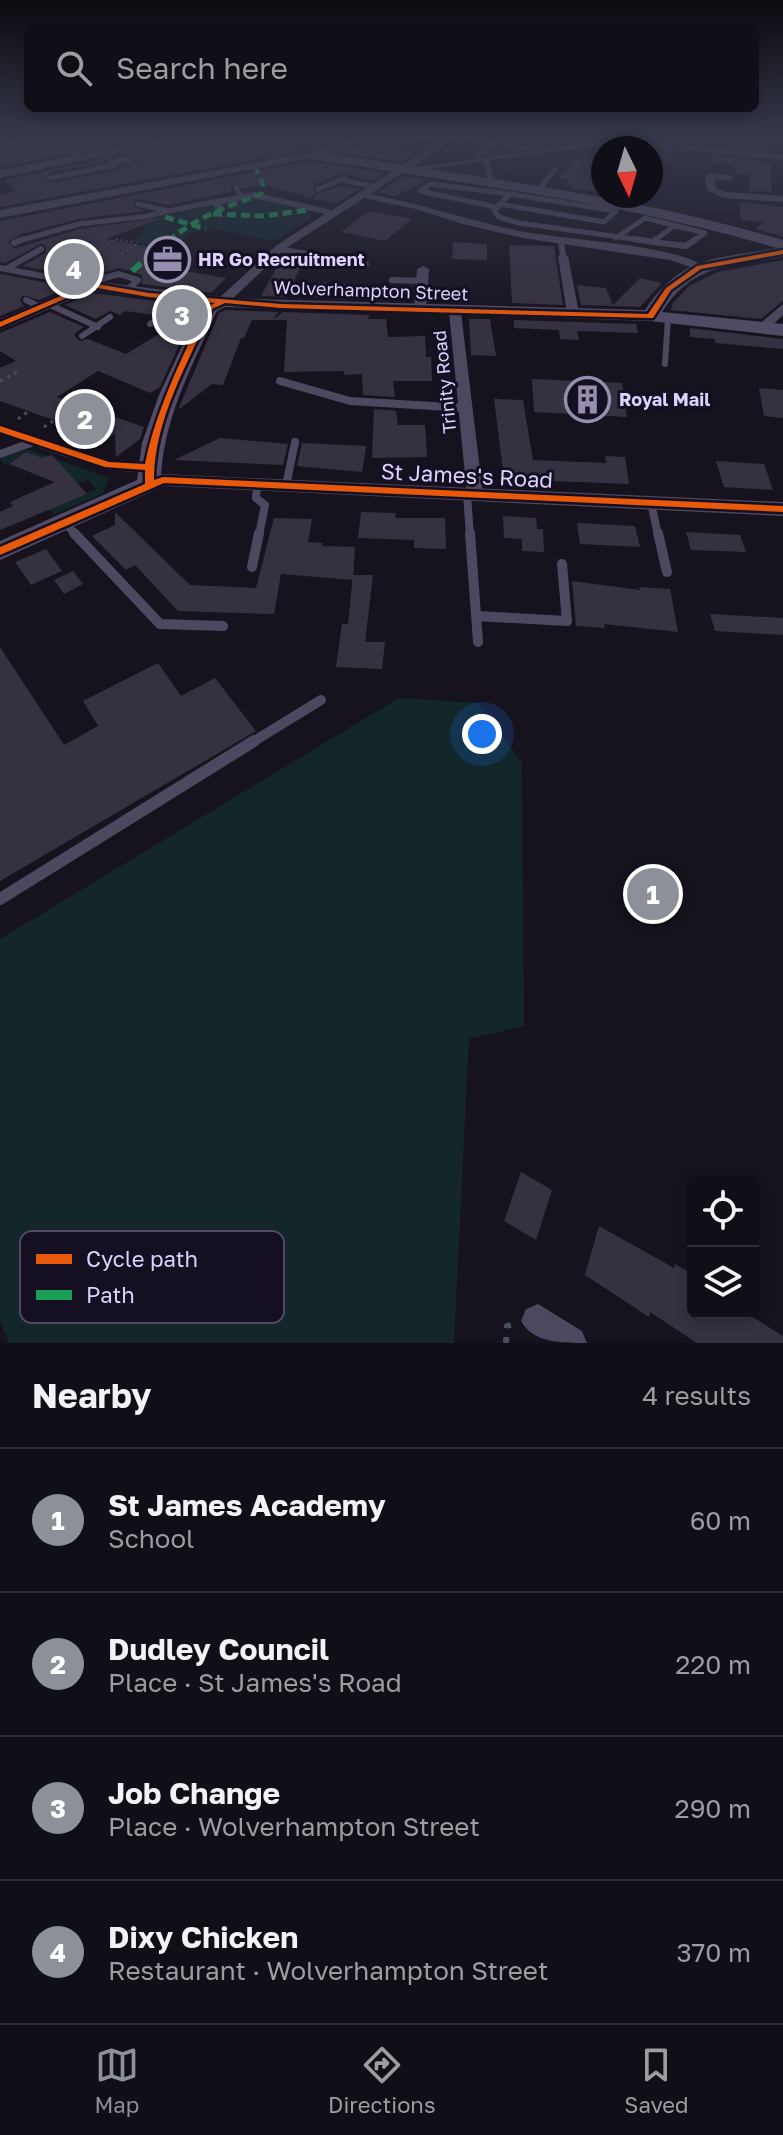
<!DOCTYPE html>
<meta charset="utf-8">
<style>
body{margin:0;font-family:"Golos Text",sans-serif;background:#19171f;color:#f1f3f6}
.controls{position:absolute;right:24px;bottom:24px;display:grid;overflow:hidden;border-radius:12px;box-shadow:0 4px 12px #0003}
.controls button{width:72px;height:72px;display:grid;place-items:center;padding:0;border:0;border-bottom:2px solid #302e35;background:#100e16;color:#f1f3f6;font:40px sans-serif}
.compass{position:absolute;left:591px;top:136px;width:72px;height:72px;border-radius:50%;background:#100e16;box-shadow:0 4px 12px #0003;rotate:175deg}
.you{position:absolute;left:482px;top:734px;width:28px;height:28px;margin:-20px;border:6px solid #fff;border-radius:50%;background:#1a73e8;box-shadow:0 0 0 12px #1a73e833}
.badge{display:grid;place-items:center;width:52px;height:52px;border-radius:50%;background:#8c9099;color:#fff;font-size:26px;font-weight:700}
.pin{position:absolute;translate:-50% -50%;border:4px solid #fff;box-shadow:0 2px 8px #0006}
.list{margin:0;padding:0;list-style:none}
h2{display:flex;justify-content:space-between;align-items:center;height:104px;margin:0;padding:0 32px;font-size:34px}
h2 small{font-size:26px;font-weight:400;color:#9c9ca1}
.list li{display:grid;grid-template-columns:52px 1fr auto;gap:24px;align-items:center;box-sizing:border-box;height:144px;padding:0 32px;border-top:2px solid #302e35}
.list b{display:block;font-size:30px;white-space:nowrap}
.list p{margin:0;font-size:26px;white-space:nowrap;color:#9c9ca1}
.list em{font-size:26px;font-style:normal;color:#9c9ca1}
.icon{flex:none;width:44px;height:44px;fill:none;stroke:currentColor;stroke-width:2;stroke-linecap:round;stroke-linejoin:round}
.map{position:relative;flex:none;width:783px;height:1343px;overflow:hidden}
.search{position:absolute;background:#100e16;box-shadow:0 4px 12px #0003;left:24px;right:24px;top:24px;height:88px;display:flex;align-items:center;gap:20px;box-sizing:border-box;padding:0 28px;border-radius:12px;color:#9c9ca1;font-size:30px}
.sheet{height:680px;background:#100e16}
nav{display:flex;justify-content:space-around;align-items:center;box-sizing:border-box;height:112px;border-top:2px solid #302e35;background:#100e16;font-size:22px;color:#9c9ca1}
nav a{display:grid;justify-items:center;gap:4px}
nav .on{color:#8c9099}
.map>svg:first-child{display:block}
.green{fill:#13262a}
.building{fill:#363140}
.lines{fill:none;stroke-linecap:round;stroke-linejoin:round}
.path-far2{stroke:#48505f;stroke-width:2;stroke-dasharray:2 3;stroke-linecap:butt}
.path-far1{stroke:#48505f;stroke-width:3;stroke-dasharray:3 5;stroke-linecap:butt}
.path{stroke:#48505f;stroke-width:6;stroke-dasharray:6 9;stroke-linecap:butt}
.service-far4{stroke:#4c485f;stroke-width:5}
.service-far3{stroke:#4c485f;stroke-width:6}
.service-far2{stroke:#4c485f;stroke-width:8}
.service-far1{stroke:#4c485f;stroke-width:10}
.service{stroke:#4c485f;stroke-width:12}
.minor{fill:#4c485f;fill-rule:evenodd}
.tertiary{fill:#4c485f;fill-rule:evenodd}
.secondary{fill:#514b65;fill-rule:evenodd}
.quiet-far1{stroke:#1a9f57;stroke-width:5;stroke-dasharray:9 5;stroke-linecap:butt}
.quiet{stroke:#1a9f57;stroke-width:6;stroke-dasharray:12 6;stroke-linecap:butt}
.cycleway-casing{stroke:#150f22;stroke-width:5}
.cycleway{fill:#e8590c;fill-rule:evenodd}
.labels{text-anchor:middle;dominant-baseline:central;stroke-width:6;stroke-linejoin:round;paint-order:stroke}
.far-poi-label{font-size:18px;font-weight:bold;fill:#ddd1fd;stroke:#150f22;text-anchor:start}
.far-street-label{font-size:18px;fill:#ddd1fd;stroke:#150f22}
.street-label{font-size:22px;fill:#ddd1fd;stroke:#150f22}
.key{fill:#150f22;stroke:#514964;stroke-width:2}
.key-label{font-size:22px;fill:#ddd1fd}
</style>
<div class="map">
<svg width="783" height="1343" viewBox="0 0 783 1343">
<rect width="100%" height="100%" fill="#16131e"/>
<path class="green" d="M302,138L308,142L291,145L306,153L257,163L264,157L252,142H239L229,162L243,165H218L221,143L237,138Z
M256,197L308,210L314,216L275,241L208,228L190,234L165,255L133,249L142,243L133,241C148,219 178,207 204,206C211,206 216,207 224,206V202Z
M28,449L109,478L103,494L54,514L48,509L96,489L88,480L77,484L26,452L4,466L0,458Z
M399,698L477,703L522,763L524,1026L469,1039L454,1343H9L0,1321V939Z"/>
<path class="building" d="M46,138L66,154L0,167V151Z
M64,138H148L81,151Z
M192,138L250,142L260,155L288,149L300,151L0,207V195L17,191L5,180L103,159L105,162L49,173L46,180L52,183L117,170L124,165L137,174L141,167L128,154Z
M374,138H418V141L388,152L412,155L402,162L342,153Z
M713,138L770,143V150L712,144Z
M671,142V163L651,160V143Z
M712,155L771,162V192L748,191L750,175L735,173L734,165L711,163Z
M603,158V193L573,189V186L565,185L570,180L559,178L574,159Z
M310,161L384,173L372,181L343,173L314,185L315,194L311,198L262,184L243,189L235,182L231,186L232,192L168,205L137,199L133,206L144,211L78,219L21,234L8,242L14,249L80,229L165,217L106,239L182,253L163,267L226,278L211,293L142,284V275L120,268L84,278L23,266L46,253V247L42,243L5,263L0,262V221Z
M402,176L427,180L395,196L378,193Z
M341,186L359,189L337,203L314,199L317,194Z
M739,202L783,207V237L755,229L764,222L741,220Z
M369,211L412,219L385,241L341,232Z
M453,242L487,244V260L452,259Z
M509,245L554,246L563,305L512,303Z
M783,260V301L761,319L671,310L673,303L689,286L718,272Z
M278,265L301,266L286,297L261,296Z
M0,274L69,287L39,300L23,295L20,300L24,306L0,316Z
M640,278L662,283L640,307L581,305L577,285L606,288L613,305Z
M320,282L377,287L374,299L301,297Z
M93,293L168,303L155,315L125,311L120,315L110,311L96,319L65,305Z
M226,310L278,312L274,319L283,312L369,315L368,319H386L388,337L425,336L426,357H431L432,381H393L395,397L363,395L362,374L344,375V371L284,372L287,320H252L244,338H241L223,385L212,384L178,410L219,313Z
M50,312L84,327L74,334L79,341L88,339L126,354L194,313L160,387L150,393L98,371L57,397L144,427L140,439L116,457L115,433L95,448L70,439L82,430L0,401V368L16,361L0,351V333Z
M469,319H490L496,356L471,355Z
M514,320L636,324L638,333L577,331L579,340L560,339L559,330L514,328Z
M690,328L783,339V349L715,343V339L690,337Z
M532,379L622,383L627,417L534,412Z
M759,388L783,390V418L764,416Z
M494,399L523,400L533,460L606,463L605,456L625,457L629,484L504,479Z
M374,409L396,411L398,425H425L427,457L372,458Z
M220,438L288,444L283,465L174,460Z
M302,443L366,446L362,472L297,466Z
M26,452L42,458L52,455L87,494L0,530V512L13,506L10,502L55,482L9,464Z
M716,461L764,464L773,490L724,487Z
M115,512L190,585L256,588L274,518L312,519L308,542L323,543L322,546L355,547L353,580L281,574L274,614L178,611L135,565L126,570L92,536L115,525Z
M361,512L396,513L395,518H445L446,549L414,548V540L358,538Z
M503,516L536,518L537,529H543L544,552L522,551V539L504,538Z
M577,523L635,526L640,547L580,544Z
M686,532L740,535L746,552L691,550Z
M46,549L62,571L31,585L15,562Z
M73,571L83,584L64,594L54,580Z
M353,575H373L365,642H385L382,669L336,667L342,624H348Z
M572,581L640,590L639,587L670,589L678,632L604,624L605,628L576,626Z
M710,614L783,618V635L715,631Z
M0,647L64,745L98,726L83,701L158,663L181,696L215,678L256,731L0,881Z
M521,1172L552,1190L536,1240L504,1221Z
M599,1226L674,1268L675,1264L693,1274V1313H746L783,1336V1343H697L650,1312L649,1317L585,1275Z"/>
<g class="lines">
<path class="path-far2" d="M229,138L232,140
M197,142L213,138
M194,148L223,146
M196,152L222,148
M227,158L222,152L226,149L223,146L252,142L260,153
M74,266L115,239L138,243L121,255"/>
<path class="path-far1" d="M0,381L18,372
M18,419L29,411
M44,427L55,420"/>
<path class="path" d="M506,1343L507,1326L515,1324"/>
<path class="service-far4" d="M423,138H430
M479,156L491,147
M486,160L492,183
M113,162L126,159L136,169
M51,178L116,165L104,153
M341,180L376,187
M236,187L241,196
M318,189L345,178
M539,190L554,170
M499,204L604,222L616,211L510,194L494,211L499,217L519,223L648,241
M496,207L420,191L431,184L510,194
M168,211L213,202
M616,238L645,218L705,233L693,241
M18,241L79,224L149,216L168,211L138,204
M654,241L675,225"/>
<path class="service-far3" d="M634,239L653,242L656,239
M561,240L563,256
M653,242L686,246L696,239
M14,243L23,239
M278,249L366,264
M6,269L41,249
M392,280L422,281
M86,283L119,274L138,280L126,291
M26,300L40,307
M48,304L98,327
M150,324L160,319L181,298
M82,336L110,317
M665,364L668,318"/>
<path class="service-far2" d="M280,381L350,401L465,408
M0,454L36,441
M257,486L256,498L265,505L259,535
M286,486L295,442
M467,495L470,535
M651,503L658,535
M64,522L76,535"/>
<path class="service-far1" d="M74,533L160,624L223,626
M470,533L478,642
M658,533L667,572
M252,567L259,533
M476,616L567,621L562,564
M251,743L321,700"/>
<path class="service" d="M0,899L254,741"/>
<path class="minor" d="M20,138H37L0,148V142Z
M49,138H59L84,157L77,159Z
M445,138H455L411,168L628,138H653L403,172L370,194C421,204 469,220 519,231C563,240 673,244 705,267L699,270L670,260L523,238L463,224L416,209L364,198L285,249L226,305H218V299L277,245L325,214L254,198L221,204L223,206L218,209L210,204V200L254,192L332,210Z
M459,138H481L532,148L528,151Z
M682,144L783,154V160L679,149Z
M710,173L733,176L730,181L715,179L716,188L726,192L783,196V202L724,198L707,190L705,176Z
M563,253L568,256L579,313L573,317L567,313L558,256Z
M0,265L91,282L97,285L91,288L0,271Z
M423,266L429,269L426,310L420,314L414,310L417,269Z
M783,304V315L766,331H758V325Z
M455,308L461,312L483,495L475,500L467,495L449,312Z
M0,425L110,460L147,462L155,467C133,486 28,443 0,434Z
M538,1304L582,1331L587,1343C561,1343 533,1343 521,1321L526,1309Z"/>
<path class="tertiary" d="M166,138H189L0,178V170Z
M312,152L318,155L316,157L0,218V210Z
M91,281L222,297L230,302L222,307L93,290L0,330V319Z
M163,474L783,502V516L164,486L149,490L139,484L142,479Z"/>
<path class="secondary" d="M352,138H371L330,154C483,178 635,196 783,240V257C731,266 693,263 662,312L783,324V336L650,321L225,307L217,311C192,366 161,423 161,484L157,489L0,560V541L137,480L142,443L159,395L200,308L216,298L645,310C682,255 716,259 777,248C625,203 468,184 312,159L305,155Z"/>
<path class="quiet-far1" d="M213,214L264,216L308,210
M165,217L206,229
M168,241C196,218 228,206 261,194L263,184L256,169"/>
<path class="quiet" d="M132,271L170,239"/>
<defs>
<path id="cycleway" d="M783,250V254L701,269L671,290L653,318H650L281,308L225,303L212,309C188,363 154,420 154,480L163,477L783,506V512L164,483L0,555V547L145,484V470L105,467L0,432V426L109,462L145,464C156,409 182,359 205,308L215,303L149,297L92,287L0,327V322L91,283L149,293L281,304L648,314L666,288L697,266Z"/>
</defs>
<use href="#cycleway" class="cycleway-casing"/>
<use href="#cycleway" class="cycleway"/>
</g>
<linearGradient id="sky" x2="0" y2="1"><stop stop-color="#0c0a10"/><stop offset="0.42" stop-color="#36394c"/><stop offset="1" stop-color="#36394c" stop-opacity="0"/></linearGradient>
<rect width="783" height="326" fill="url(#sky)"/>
<defs>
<symbol id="office-ring" viewBox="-11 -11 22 22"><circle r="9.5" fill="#150f22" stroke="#978eaf" stroke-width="1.5"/><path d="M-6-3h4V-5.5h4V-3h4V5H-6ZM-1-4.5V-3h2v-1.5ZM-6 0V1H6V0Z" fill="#978eaf"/></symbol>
<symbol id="building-ring" viewBox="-11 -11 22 22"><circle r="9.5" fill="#150f22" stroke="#978eaf" stroke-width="1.5"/><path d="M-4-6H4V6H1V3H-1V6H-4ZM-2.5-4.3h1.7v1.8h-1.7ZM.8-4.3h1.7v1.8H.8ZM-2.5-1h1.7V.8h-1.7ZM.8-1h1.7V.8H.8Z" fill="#978eaf"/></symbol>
</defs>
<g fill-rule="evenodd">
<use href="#office-ring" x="142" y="234" width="51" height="51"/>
<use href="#building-ring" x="562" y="374" width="51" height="51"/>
</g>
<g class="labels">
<g class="far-poi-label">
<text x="198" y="259">HR Go Recruitment</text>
<text x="619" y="399">Royal Mail</text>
</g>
<g class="far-street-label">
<text transform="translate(371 290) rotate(2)">Wolverhampton Street</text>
<text transform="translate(444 382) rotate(-96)">Trinity Road</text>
</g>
<g class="street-label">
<text transform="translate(467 475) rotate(3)">St James's Road</text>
</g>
</g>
<rect x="20" y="1231" width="264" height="92" rx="12" class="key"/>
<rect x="36" y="1254" width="36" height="10" fill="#e8590c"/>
<rect x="36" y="1290" width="36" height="10" fill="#1a9f57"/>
<g class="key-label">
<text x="86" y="1267">Cycle path</text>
<text x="86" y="1303">Path</text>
</g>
</svg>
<div class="controls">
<button><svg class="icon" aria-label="locate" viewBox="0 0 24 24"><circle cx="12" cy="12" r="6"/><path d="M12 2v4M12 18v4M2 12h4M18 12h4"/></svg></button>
<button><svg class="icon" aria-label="layers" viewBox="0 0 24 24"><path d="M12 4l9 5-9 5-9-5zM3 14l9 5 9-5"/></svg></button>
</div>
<svg class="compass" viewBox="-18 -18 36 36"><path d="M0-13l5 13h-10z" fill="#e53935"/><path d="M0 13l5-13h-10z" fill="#9c9ca1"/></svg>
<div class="you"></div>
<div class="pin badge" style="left:653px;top:894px">1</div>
<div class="pin badge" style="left:85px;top:419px">2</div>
<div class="pin badge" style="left:182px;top:315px">3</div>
<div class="pin badge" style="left:74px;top:269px">4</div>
<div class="search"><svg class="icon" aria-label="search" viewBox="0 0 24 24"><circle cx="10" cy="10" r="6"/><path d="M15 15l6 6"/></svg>Search here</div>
</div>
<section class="sheet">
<h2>Nearby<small>4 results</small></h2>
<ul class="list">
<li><span class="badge">1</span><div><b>St James Academy</b><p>School</p></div><em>60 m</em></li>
<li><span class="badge">2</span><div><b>Dudley Council</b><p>Place · St James's Road</p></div><em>220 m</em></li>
<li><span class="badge">3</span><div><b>Job Change</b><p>Place · Wolverhampton Street</p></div><em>290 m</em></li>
<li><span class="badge">4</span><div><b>Dixy Chicken</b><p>Restaurant · Wolverhampton Street</p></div><em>370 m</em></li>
</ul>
</section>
<nav>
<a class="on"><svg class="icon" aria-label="map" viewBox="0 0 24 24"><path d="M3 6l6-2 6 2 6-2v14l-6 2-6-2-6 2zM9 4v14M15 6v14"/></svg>Map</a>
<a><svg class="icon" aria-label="directions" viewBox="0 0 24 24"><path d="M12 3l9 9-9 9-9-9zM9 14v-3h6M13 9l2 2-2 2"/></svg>Directions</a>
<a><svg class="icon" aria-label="saved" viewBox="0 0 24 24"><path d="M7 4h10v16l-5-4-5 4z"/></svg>Saved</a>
</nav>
